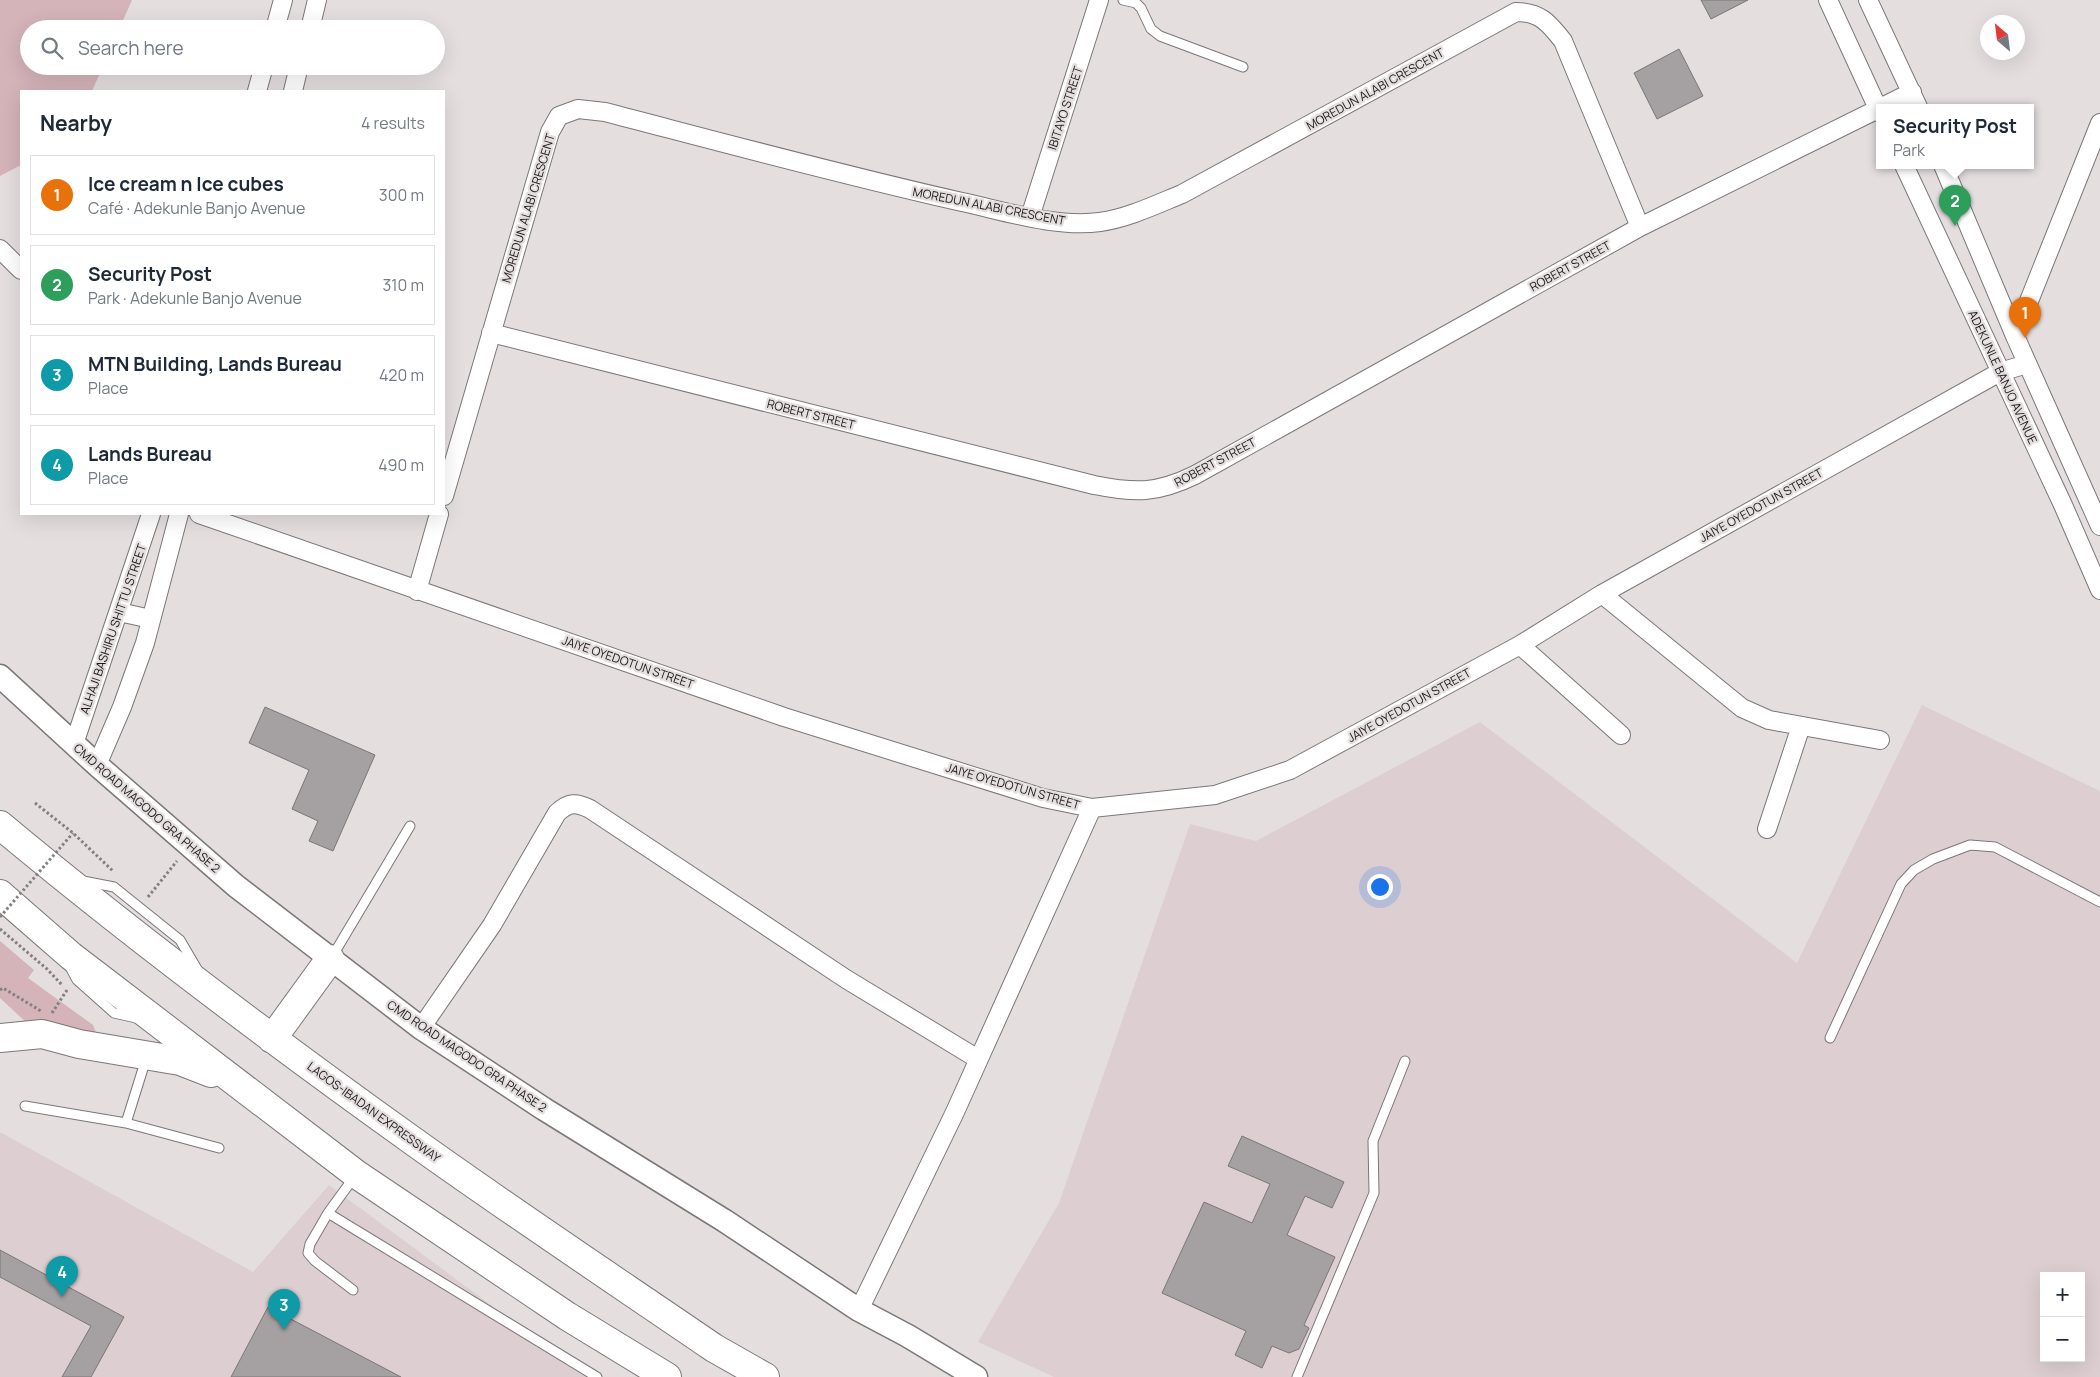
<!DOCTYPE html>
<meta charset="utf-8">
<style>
body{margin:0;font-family:Manrope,sans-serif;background:#f6f6f7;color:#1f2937}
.controls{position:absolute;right:15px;bottom:15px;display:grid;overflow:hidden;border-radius:0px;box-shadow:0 5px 20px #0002}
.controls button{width:45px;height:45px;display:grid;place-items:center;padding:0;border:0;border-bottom:1px solid #e0e1e3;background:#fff;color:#1f2937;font:25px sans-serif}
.compass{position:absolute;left:1980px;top:15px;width:45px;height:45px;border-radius:50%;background:#fff;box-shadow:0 5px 20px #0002;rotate:332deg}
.you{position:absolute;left:1379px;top:886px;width:18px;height:18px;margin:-12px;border:4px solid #fff;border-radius:50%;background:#1a73e8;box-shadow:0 0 0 8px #1a73e833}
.badge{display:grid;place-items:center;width:32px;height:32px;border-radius:50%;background:#d93025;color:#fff;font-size:16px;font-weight:700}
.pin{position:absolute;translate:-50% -41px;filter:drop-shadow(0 1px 2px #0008)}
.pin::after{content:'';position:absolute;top:26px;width:18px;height:15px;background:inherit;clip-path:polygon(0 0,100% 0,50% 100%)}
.popup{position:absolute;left:1876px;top:104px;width:158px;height:65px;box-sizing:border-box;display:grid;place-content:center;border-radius:0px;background:#fff;filter:drop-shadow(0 1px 4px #0005);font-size:16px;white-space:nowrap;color:#747a83}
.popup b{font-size:19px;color:#1f2937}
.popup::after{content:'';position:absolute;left:50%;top:100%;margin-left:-10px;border:10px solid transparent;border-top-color:#fff}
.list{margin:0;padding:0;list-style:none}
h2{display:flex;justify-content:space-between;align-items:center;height:65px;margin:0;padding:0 20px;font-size:21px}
h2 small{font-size:16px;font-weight:400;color:#747a83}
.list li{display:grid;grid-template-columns:32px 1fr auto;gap:15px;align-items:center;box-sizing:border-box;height:80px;margin:0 10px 10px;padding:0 10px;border:1px solid #e0e1e3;border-radius:0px}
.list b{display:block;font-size:19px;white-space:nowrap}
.list p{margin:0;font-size:16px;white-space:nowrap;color:#747a83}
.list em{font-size:16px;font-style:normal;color:#747a83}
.icon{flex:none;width:28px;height:28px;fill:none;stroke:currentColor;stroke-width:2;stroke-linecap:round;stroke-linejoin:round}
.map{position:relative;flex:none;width:2100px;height:1377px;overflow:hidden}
.search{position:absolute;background:#fff;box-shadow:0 5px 20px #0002;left:20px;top:20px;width:425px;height:55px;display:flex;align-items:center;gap:12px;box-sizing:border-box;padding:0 18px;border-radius:28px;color:#747a83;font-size:19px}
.panel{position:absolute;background:#fff;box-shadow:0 5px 20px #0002;left:20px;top:90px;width:425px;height:425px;border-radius:0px}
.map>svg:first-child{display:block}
.built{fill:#ddcfd1;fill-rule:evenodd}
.green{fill:#d4b3b9}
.building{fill:#a5a0a1;stroke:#7b7677}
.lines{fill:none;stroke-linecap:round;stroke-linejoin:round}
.service-casing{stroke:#7c7778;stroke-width:11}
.minor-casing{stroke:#7c7778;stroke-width:20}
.tertiary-casing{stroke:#7c7778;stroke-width:25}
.motorway-casing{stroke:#7c7778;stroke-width:30}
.path{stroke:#837f80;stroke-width:3;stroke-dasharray:2.5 2.5;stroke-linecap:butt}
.service{stroke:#fff;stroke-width:9}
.minor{stroke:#fff;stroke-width:18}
.tertiary{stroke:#fff;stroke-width:22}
.motorway{stroke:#fff;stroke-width:28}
.path-bridge{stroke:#837f80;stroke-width:3;stroke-dasharray:2.5 2.5;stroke-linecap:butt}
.labels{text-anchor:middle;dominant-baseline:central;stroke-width:4.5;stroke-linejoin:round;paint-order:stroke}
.street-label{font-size:12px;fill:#1c1a1b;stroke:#e4dedf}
</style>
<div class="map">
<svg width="2100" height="1377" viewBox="0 0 2100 1377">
<rect width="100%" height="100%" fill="#e4dedf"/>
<path class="built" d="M1922,705L2100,791V1377H1054L978,1342L1059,1203L1190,824L1256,841L1480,722L1797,963ZM2044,1276H2081V1358H2044Z
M0,1132L253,1272L329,1185L580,1371L591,1377H0Z"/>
<path class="green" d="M0,0H132L119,29H29V66H103L92,91H21V165L0,176Z
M0,941L34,970L28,978L93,1025L97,1035L28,1024L0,998Z"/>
<path class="building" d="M1701,0H1748L1711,19Z
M1679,49L1703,96L1657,119L1634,73Z
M265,707L375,755L333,851L309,841L318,821L292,809L309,770L249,743Z
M1242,1136L1344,1182L1332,1208L1305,1196L1287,1235L1335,1257L1304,1325L1309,1328L1299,1349L1289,1353L1272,1346L1262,1368L1235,1355L1246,1331L1162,1293L1204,1202L1252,1223L1270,1184L1228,1166Z
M0,1250L124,1317L91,1377H62L91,1326L0,1277Z
M268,1307L401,1377H231Z"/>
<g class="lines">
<defs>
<path id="service" d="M1123,0L1136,3L1141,8L1151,29L1160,36L1243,67
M83,881L114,887L180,940L197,969
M332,957L410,826
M70,967L77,980L114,1013L136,1018
M1830,1038L1901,884L1914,870L1933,859L1970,845L1995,847L2100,902
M25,1106L126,1123L219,1148
M126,1123L146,1059
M355,1176L328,1213L597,1377
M328,1213L310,1244L308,1253L315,1261L353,1290
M1297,1377L1374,1193L1373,1141L1405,1061"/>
<path id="minor" d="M1828,0L1880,113
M1868,0L1918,107
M275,29L283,0
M310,29L317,0
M257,91L264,66
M293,91L299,66
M1882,107L1912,92
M1904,165L2063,505L2100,590
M1943,165L2015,336L2100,526
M1030,217L1099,0
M0,249L21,270
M491,333L1094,485C1135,493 1156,494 1195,475L1640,227L1880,108
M2015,336L2100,123
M444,496L550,132L559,116L578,109L605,112C724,143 842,175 962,202C1004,211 1056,228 1100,222C1128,218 1155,205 1182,194L1516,12C1540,12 1549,23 1563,41L1640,227
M199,514L784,717L1043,798L1092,808L1215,795L1290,770L1520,645L1602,594L2000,372L2027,364
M417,591L439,514
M1602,594L1742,708L1769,720L1880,740
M119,612L151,619
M1520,645L1621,735
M74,744L151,514
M97,765L122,707L145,643L179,514
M1767,829L1801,726
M421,1028L492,925L557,813C569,802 576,802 590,809L846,979L978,1059
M859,1310L955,1112L1092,808"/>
<path id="tertiary" d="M0,676L97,765L236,886L421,1028L544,1109L725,1221L859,1310L908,1336L976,1377"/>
<path id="motorway" d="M0,825C133,936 272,1040 413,1141C512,1212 613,1279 714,1348L765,1377
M0,894L71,956L356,1174L567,1316L667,1377
M0,1038L42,1034L79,1044L180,1061L211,1073
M272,1039L330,959"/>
</defs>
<use href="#service" class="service-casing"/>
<use href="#minor" class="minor-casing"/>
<use href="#tertiary" class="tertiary-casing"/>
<use href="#motorway" class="motorway-casing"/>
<path class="path" d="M35,803L73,833L114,872
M148,897L177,861
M0,929L47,969L63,986
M0,990L3,988L41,1011
M52,1013L67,990"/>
<use href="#service" class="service"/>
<use href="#minor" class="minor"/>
<use href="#tertiary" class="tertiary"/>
<use href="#motorway" class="motorway"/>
<path class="path-bridge" d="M0,917L73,833"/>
</g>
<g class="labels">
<g class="street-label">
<text transform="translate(1375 89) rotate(-29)">MOREDUN ALABI CRESCENT</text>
<text transform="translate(1065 108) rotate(-72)">IBITAYO STREET</text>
<text transform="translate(989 206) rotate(11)">MOREDUN ALABI CRESCENT</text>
<text transform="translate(528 208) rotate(-73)">MOREDUN ALABI CRESCENT</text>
<text transform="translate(1570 266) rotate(-29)">ROBERT STREET</text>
<text transform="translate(2003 377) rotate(65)">ADEKUNLE BANJO AVENUE</text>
<text transform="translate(811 414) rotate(14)">ROBERT STREET</text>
<text transform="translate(1215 462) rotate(-28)">ROBERT STREET</text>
<text transform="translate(1761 505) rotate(-29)">JAIYE OYEDOTUN STREET</text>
<text transform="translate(113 629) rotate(-71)">ALHAJI BASHIRU SHITTU STREET</text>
<text transform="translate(628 662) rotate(19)">JAIYE OYEDOTUN STREET</text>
<text transform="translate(1409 705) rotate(-29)">JAIYE OYEDOTUN STREET</text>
<text transform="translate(1013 786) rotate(16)">JAIYE OYEDOTUN STREET</text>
<text transform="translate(147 808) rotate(41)">CMD ROAD MAGODO GRA PHASE 2</text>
<text transform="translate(467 1056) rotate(34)">CMD ROAD MAGODO GRA PHASE 2</text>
<text transform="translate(374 1112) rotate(36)">LAGOS-IBADAN EXPRESSWAY</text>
</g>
</g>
</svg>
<div class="controls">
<button>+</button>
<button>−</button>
</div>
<svg class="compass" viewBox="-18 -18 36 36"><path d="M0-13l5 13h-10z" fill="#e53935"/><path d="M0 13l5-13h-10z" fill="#747a83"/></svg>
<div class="you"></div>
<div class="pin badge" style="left:2025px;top:338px;background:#e8710a">1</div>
<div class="pin badge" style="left:1955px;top:226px;background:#2e9e5b">2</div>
<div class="popup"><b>Security Post</b>Park</div>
<div class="pin badge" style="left:284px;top:1330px;background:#0f9aa8">3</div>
<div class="pin badge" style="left:62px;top:1297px;background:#0f9aa8">4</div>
<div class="search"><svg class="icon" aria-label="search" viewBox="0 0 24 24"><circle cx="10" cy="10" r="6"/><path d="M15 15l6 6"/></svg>Search here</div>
<section class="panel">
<h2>Nearby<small>4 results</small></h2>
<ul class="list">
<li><span class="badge" style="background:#e8710a">1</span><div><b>Ice cream n Ice cubes</b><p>Café · Adekunle Banjo Avenue</p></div><em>300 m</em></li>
<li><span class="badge" style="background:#2e9e5b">2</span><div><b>Security Post</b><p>Park · Adekunle Banjo Avenue</p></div><em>310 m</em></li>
<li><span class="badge" style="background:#0f9aa8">3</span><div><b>MTN Building, Lands Bureau</b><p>Place</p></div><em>420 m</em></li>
<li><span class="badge" style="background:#0f9aa8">4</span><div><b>Lands Bureau</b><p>Place</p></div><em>490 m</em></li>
</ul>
</section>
</div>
